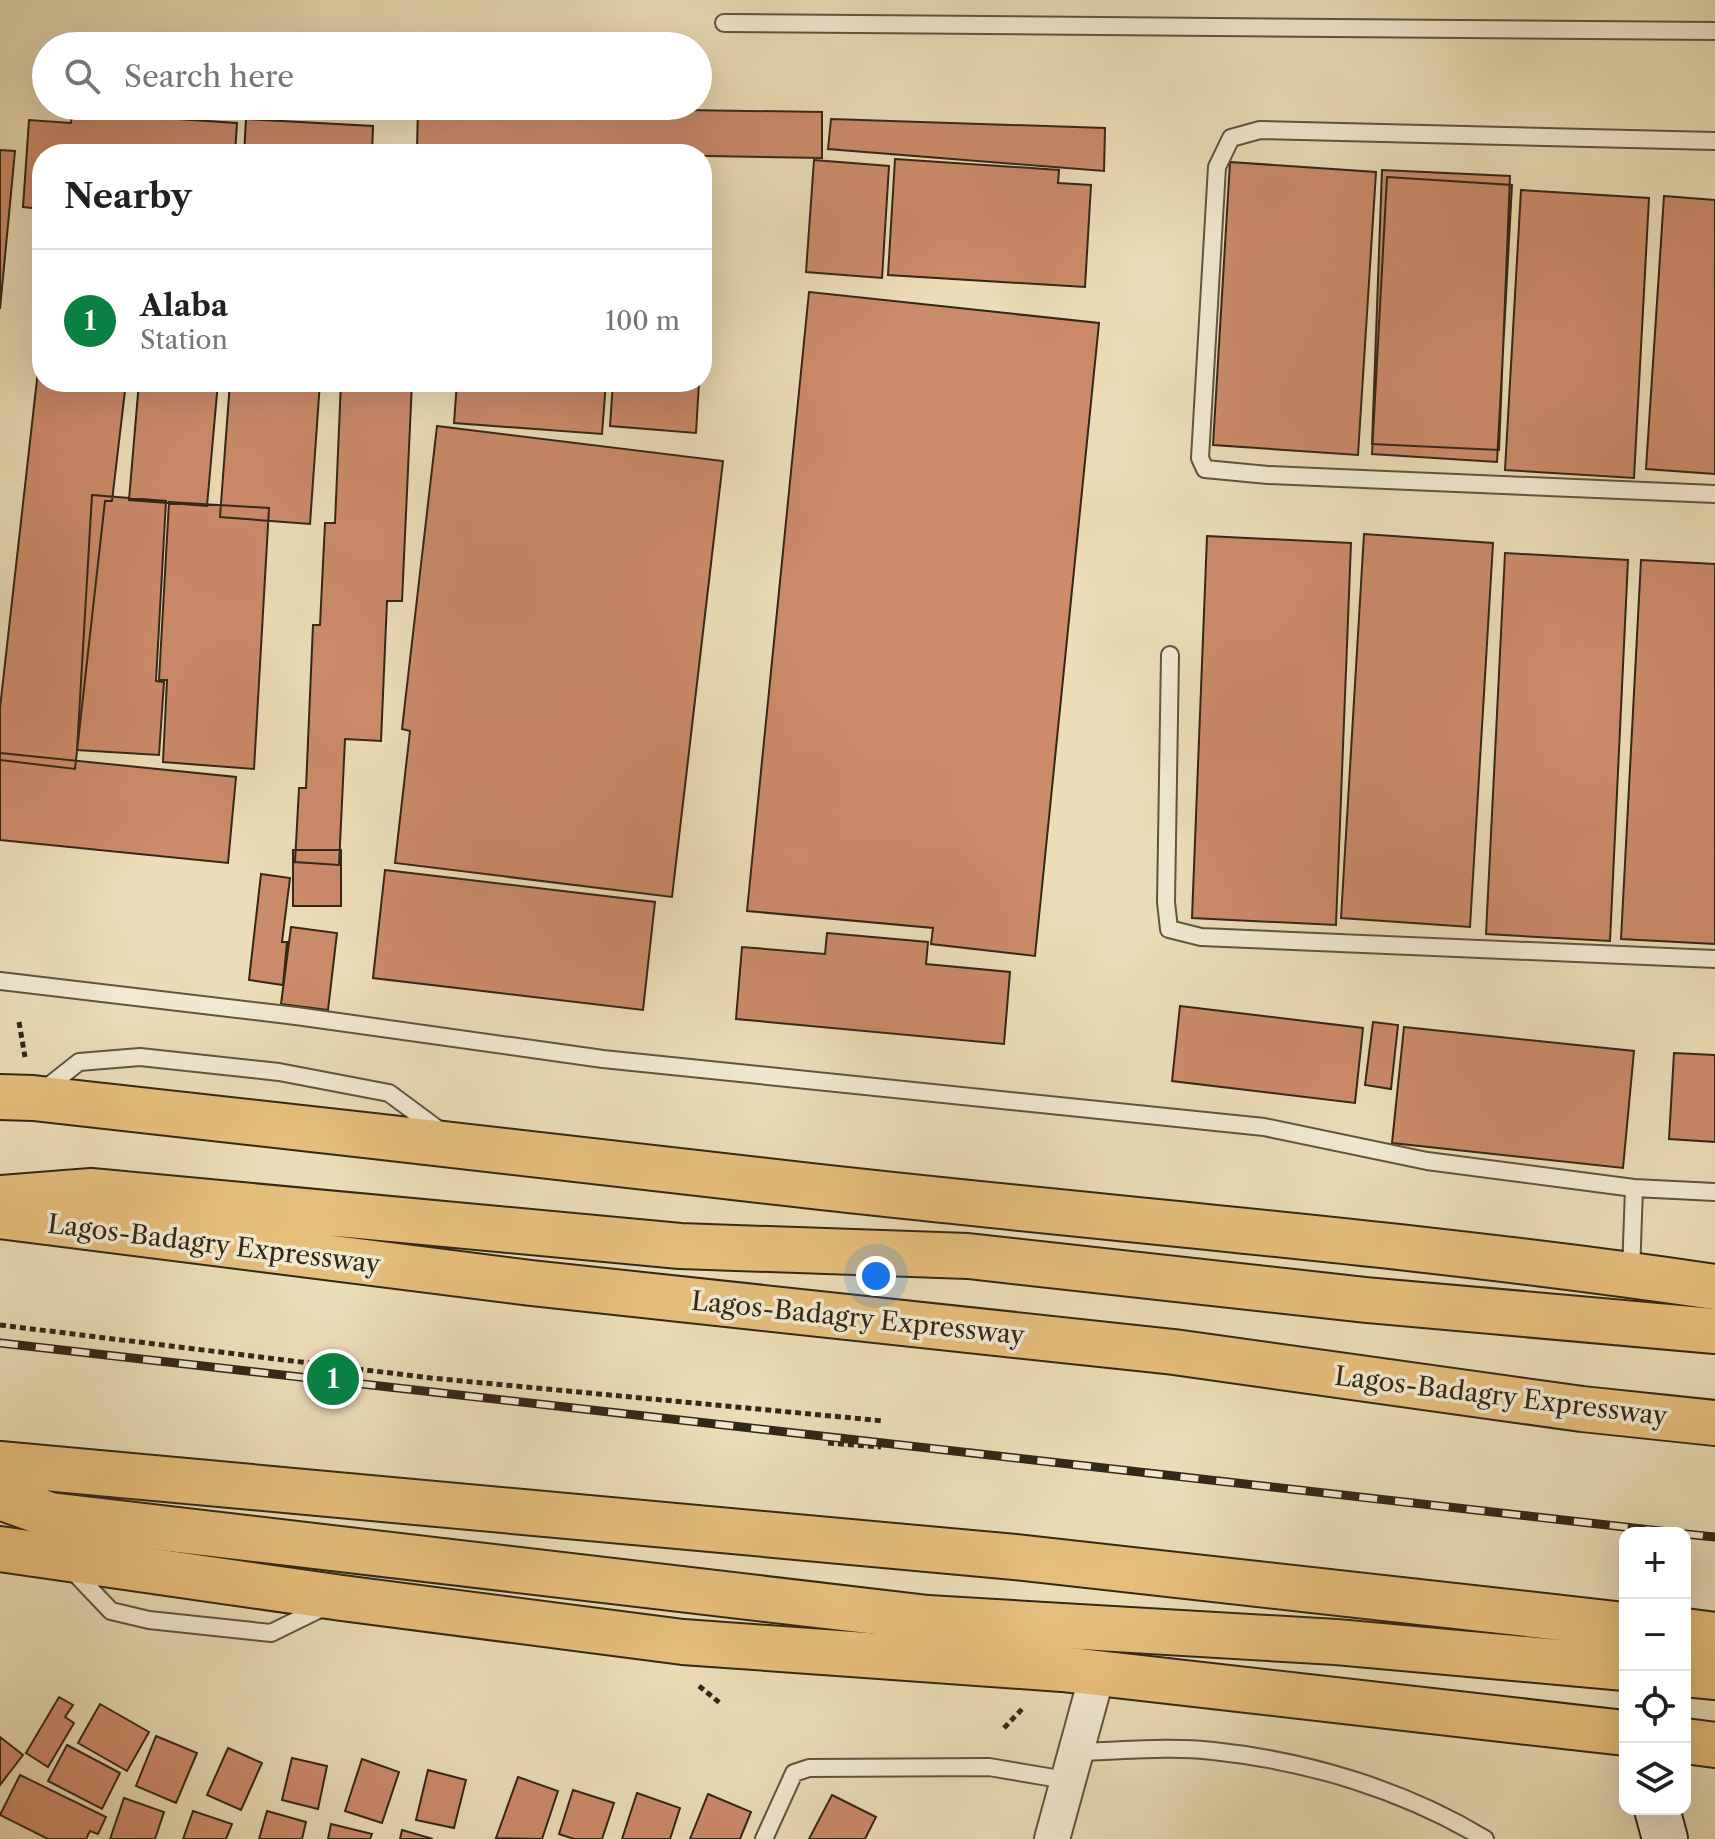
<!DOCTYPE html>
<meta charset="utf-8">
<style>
body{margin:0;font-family:"Libre Caslon Text",serif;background:#f6f6f6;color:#202124}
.controls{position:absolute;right:24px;bottom:24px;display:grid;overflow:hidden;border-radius:16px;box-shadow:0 8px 32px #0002}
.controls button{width:72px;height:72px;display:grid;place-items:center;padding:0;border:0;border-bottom:2px solid #e0e0e0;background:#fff;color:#202124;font:40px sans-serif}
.you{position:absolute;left:876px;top:1276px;width:28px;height:28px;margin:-20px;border:6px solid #fff;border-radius:50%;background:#1a73e8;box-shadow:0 0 0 12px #1a73e833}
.badge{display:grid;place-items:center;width:52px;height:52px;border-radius:50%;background:#0b8043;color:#fff;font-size:26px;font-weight:700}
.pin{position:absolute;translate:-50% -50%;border:4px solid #fff;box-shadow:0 2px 8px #0006}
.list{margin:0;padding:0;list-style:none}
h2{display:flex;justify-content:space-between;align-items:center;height:104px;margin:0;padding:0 32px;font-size:34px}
h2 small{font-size:26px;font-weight:400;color:#757577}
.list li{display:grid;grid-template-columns:52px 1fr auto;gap:24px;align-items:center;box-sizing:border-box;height:144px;padding:0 32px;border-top:2px solid #e0e0e0}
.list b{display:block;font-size:30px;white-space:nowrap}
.list p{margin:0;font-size:26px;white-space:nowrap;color:#757577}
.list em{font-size:26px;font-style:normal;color:#757577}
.icon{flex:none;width:44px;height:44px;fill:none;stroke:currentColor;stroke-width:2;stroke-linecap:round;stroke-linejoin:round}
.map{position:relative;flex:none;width:1715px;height:1839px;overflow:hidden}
.search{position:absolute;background:#fff;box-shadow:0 8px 32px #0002;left:32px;top:32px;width:680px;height:88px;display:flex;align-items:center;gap:20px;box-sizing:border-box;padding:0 28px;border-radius:44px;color:#757577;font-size:30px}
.panel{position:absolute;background:#fff;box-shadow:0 8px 32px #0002;left:32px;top:144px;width:680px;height:248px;border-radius:32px}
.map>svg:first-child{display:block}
.building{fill:#cc8b6b;stroke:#332716;stroke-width:2}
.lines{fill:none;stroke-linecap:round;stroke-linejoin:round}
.service-casing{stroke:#61543e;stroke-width:20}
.minor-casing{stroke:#61543e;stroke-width:38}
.secondary-casing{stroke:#332716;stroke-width:48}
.primary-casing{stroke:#332716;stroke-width:48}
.motorway-casing{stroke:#332716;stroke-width:48}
.path{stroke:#332716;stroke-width:5;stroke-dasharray:6 4;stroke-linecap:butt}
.service{stroke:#f2e9d0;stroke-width:16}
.minor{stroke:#f2e9d0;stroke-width:34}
.secondary{stroke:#f2e9d0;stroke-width:44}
.primary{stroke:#e6be7c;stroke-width:44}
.motorway{stroke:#e6be7c;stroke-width:44}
.rail-casing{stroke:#332716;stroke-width:9}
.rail{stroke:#f2e9d0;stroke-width:6;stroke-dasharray:18;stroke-linecap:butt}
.labels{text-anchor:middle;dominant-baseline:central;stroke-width:7;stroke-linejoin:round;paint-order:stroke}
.street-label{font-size:26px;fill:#332716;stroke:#f2e9d0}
</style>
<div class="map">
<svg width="1715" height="1839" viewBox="0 0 1715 1839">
<rect width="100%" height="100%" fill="#ebddb7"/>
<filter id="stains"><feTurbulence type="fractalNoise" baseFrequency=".0025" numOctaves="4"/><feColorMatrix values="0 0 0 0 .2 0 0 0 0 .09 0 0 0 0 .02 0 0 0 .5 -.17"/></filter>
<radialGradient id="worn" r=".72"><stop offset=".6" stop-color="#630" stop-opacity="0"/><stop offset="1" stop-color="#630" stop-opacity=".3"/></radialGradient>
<path class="building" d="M418,106L822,112V158L417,151Z
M72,112L237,123L235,154H42V209L23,207L29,120L71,123Z
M246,119L373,126L372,154H244Z
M831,119L1105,128L1104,171L828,149Z
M376,147L407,149V154H376Z
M0,150L15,151L0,309Z
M895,159L1059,170L1058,183L1091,185L1085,287L888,275Z
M814,160L889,166L882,278L806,272Z
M1230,162L1376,172L1358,455L1213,445Z
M1382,170L1510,176L1499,450L1372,444Z
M1387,177L1512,185L1497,462L1372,454Z
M1521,190L1649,198L1634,478L1505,470Z
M1664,196L1715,200V474L1646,469Z
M702,270H706L702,337Z
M809,292L1099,323L1035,956L931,944L933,928L747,911Z
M42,335V382H126L112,501H105L75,769L0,760V708Z
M139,382H218L207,506L129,500Z
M230,382H320L310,524L220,517Z
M341,382H412L402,601H387L381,741L345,739L339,865L295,862L299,788H306L313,625H320L325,523H335Z
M457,382H606L602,434L454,423Z
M613,382H699L696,433L610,426Z
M437,426L723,461L672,897L395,863L410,731L402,729Z
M92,495L166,501L156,681L164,682L159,755L77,750Z
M169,502L269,508L254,769L163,762L167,680H159Z
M1364,534L1493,543L1470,927L1341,918Z
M1207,536L1351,543L1336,925L1192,918Z
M1505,553L1628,560L1610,941L1486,934Z
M1641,560L1715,564V944L1621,939Z
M0,753L236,777L228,863L0,840Z
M293,850H341V906H293Z
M385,870L655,902L643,1010L373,978Z
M261,874L290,878L282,942H287L283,985L249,980Z
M291,927L337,933L328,1010L281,1004Z
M827,933L928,942L926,964L1010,972L1004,1044L736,1019L742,947L825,954Z
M1180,1006L1363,1028L1355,1103L1172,1081Z
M1373,1022L1398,1025L1391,1089L1365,1085Z
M1404,1027L1634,1051L1623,1168L1392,1143Z
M1674,1053L1715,1055V1142L1669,1139Z
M59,1697L73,1705L65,1717L74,1723L48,1767L26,1753Z
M100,1704L149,1732L127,1771L78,1743Z
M156,1736L197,1753L176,1803L136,1786Z
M0,1737L23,1755L0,1785Z
M67,1745L120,1773L102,1809L48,1781Z
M228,1748L262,1763L241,1810L207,1795Z
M292,1758L327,1766L318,1809L282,1800Z
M362,1759L399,1772L382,1823L345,1811Z
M428,1770L466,1780L454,1828L416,1820Z
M20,1775L106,1817L98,1834L90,1831L86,1839H48L0,1815Z
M518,1777L558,1791L542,1839L496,1838Z
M573,1790L614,1803L602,1839H574L559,1834Z
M637,1793L680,1808L670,1839H622Z
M708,1794L751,1812L740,1839H690Z
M832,1795L876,1817L865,1839H809Z
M124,1798L164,1812L155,1839H110Z
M193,1811L232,1824L226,1839H183Z
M267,1811L306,1822L302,1839H259Z
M331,1824L372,1834L370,1839H328Z
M402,1830L433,1839H400Z"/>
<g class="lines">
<defs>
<path id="service" d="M724,23L1715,31
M1715,141L1260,130L1231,138L1217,167L1200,458L1205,469L1268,475L1715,494
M1170,655L1166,902L1169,929L1201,937L1715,959
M0,981L296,1016L603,1059L1264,1127L1427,1161L1634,1188
M41,1092L79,1062L140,1057L279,1072L389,1093L443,1133
M1631,1273L1634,1188L1715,1192
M71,1569L111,1611L149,1620L271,1633L326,1606
M1078,1752C1122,1751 1169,1746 1213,1751C1308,1761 1404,1790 1485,1839
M764,1839L794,1773L809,1768L989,1767L1066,1780"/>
<path id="minor" d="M1052,1839L1097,1675"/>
<path id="secondary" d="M1657,1809L1665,1839"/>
<path id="primary" d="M0,1097L33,1098C287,1125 540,1156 794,1184C1101,1219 1409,1242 1715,1287
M0,1549L342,1598L683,1642L1062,1669L1625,1733
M1685,1741L1715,1745"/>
<path id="motorway" d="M2,1198L91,1191L680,1246L968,1256L1366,1300L1715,1331
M0,1216L531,1283L1174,1352L1582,1409L1715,1423
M0,1464L1015,1557L1625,1625
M0,1497L50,1515L928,1618L1336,1642L1625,1668
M1685,1631L1715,1635
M1685,1674L1715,1677"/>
</defs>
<use href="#service" class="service-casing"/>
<use href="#minor" class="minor-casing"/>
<use href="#secondary" class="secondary-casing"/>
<use href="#primary" class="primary-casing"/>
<use href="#motorway" class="motorway-casing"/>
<path class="path" d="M19,1022L25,1057
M0,1325L431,1378L884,1421
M828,1443L881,1447
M699,1686L720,1703
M1004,1728L1023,1708"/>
<use href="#service" class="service"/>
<use href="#minor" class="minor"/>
<use href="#secondary" class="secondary"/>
<use href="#primary" class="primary"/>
<use href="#motorway" class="motorway"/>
<defs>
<path id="rail" d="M0,1343L1678,1533
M1685,1534L1715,1537"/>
</defs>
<use href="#rail" class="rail-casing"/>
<use href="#rail" class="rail"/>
</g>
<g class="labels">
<g class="street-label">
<text transform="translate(214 1244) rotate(7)">Lagos-Badagry Expressway</text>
<text transform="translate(858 1318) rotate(6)">Lagos-Badagry Expressway</text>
<text transform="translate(1501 1396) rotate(7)">Lagos-Badagry Expressway</text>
</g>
</g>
<rect width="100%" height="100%" filter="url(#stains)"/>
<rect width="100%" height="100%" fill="url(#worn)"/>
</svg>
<div class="controls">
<button>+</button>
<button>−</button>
<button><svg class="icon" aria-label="locate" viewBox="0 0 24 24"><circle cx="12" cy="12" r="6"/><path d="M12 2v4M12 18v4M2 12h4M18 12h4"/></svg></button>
<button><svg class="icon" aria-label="layers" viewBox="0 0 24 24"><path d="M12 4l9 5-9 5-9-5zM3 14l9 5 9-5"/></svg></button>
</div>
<div class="you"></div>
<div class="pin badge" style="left:333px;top:1379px">1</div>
<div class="search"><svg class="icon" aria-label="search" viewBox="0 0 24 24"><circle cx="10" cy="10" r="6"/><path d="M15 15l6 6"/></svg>Search here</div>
<section class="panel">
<h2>Nearby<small></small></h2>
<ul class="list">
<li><span class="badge">1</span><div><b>Alaba</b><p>Station</p></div><em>100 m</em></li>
</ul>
</section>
</div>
